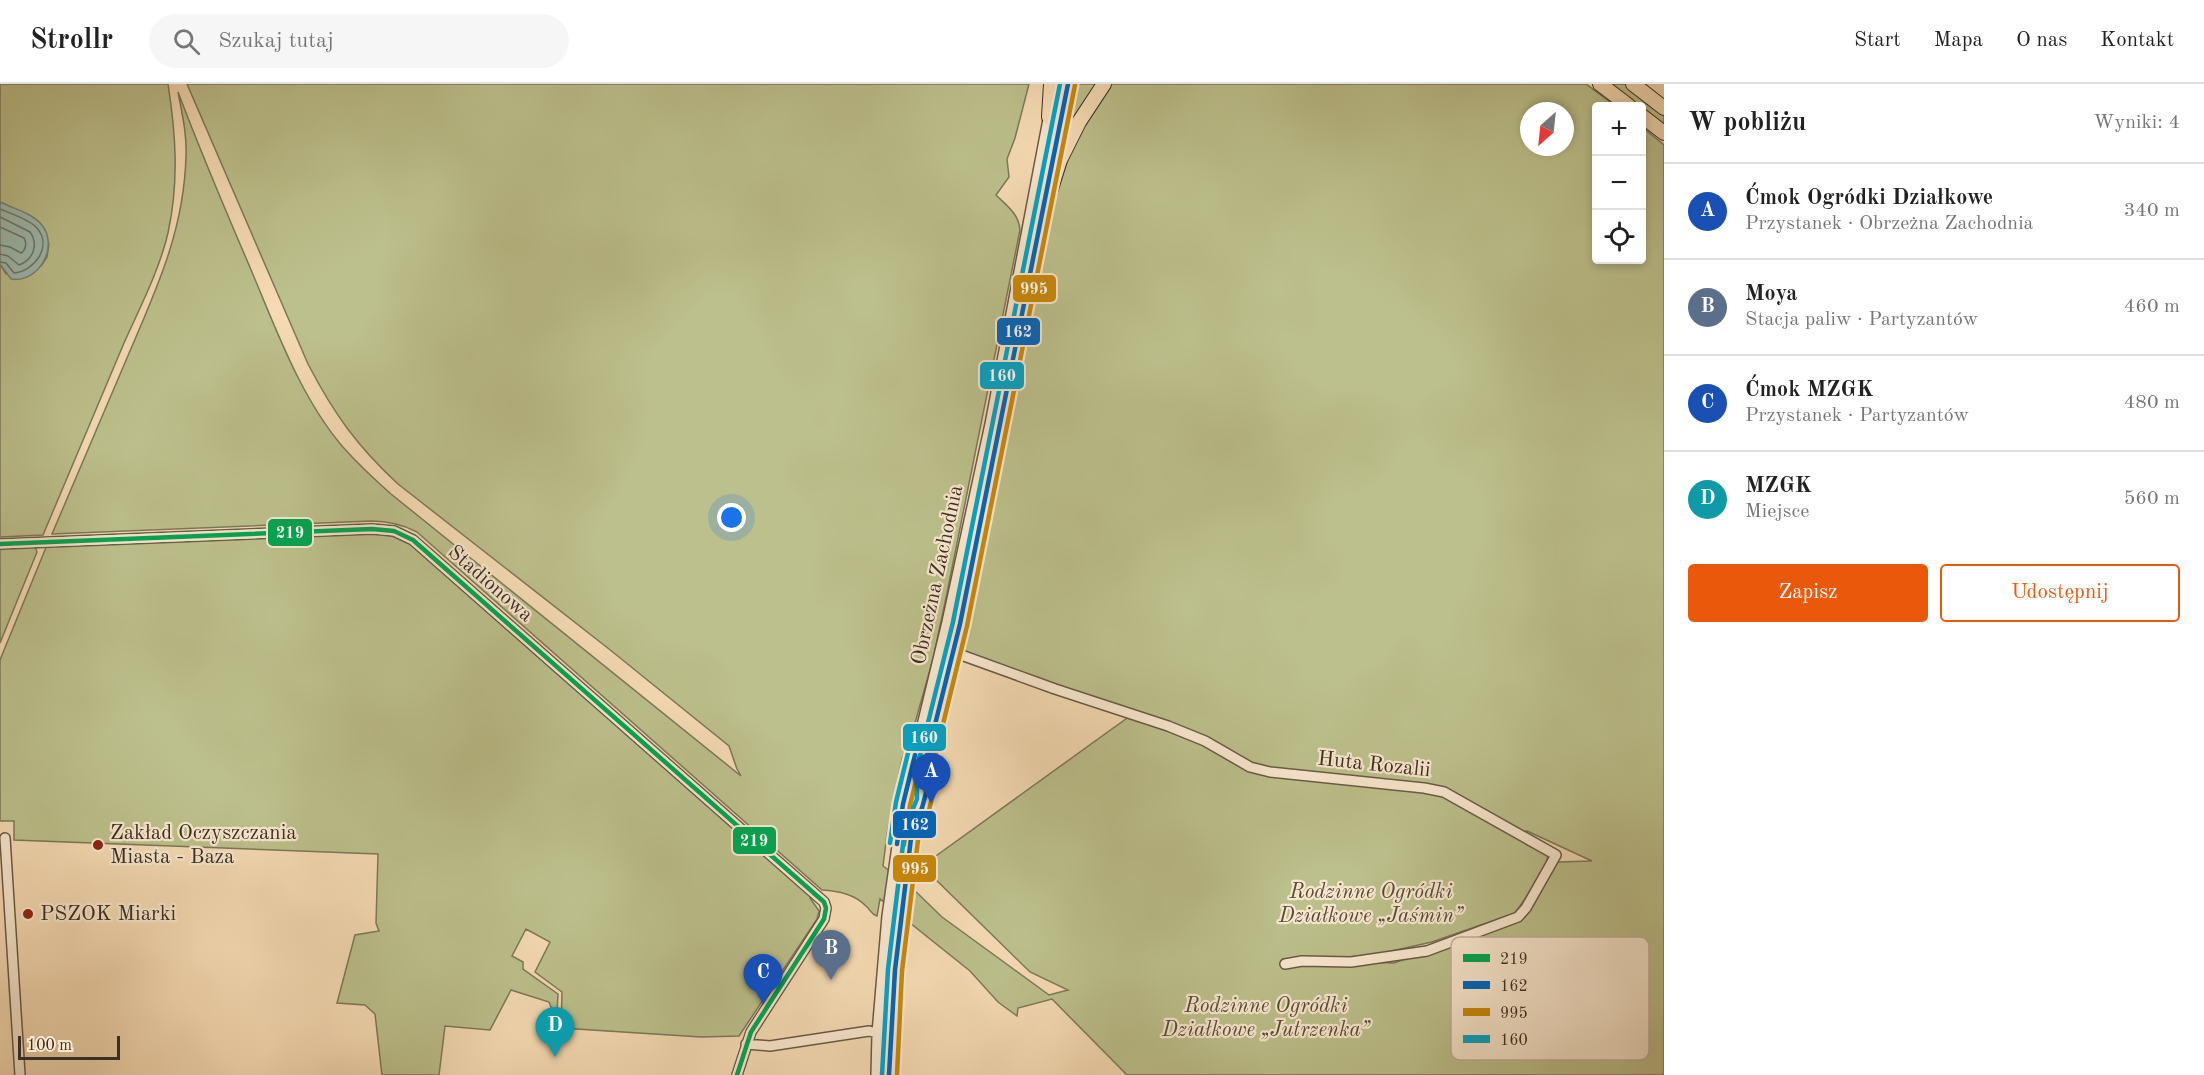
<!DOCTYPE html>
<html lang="pl">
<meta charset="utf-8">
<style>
body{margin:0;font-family:"Old Standard TT",serif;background:#f6f6f6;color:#222}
.controls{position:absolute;right:18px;top:18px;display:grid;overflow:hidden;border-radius:6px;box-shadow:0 3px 9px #0003}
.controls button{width:54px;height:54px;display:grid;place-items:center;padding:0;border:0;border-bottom:2px solid #e0e0e0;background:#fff;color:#222;font:30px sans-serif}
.compass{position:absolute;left:1520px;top:18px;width:54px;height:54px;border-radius:50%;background:#fff;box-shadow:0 3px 9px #0003;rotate:207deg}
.scale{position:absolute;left:18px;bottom:15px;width:102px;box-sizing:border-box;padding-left:6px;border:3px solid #3c2f25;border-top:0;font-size:16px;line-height:21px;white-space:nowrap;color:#3c2f25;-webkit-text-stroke:4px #f8e7ce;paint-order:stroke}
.you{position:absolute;left:732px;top:434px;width:21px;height:21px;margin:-15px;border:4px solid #fff;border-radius:50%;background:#1a73e8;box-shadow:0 0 0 9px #1a73e833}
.badge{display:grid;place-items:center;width:39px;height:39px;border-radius:50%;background:#ea580c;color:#fff;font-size:20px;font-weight:700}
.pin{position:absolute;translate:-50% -50px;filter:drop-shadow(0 2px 3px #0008)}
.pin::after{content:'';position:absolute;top:32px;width:21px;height:18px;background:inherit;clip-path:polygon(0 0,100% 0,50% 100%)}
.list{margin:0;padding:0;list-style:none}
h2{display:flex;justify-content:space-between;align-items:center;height:78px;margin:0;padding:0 24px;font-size:26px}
h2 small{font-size:20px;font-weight:400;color:#767676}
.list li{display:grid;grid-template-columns:39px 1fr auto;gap:18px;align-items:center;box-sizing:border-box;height:96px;padding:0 24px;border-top:2px solid #e0e0e0}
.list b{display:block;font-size:22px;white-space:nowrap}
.list p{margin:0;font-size:20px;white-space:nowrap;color:#767676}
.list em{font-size:20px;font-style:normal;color:#767676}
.actions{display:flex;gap:12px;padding:18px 24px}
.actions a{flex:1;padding:14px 0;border:2px solid #ea580c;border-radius:6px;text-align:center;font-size:21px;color:#ea580c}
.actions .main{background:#ea580c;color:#fff}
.icon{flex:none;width:33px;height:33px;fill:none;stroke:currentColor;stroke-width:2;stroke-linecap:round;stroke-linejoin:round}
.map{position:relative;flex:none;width:1664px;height:991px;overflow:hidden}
header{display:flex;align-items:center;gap:36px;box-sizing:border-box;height:84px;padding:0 30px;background:#fff;border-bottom:2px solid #e0e0e0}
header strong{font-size:28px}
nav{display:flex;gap:33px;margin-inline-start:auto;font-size:21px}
.search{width:420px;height:54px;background:#f6f6f6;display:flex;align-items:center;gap:15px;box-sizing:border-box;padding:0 21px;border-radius:33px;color:#767676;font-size:22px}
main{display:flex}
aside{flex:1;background:#fff}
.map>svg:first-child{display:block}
.green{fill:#bcc08c;stroke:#7c7858;stroke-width:1.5;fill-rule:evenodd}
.water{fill:#9cbaaf;stroke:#768278;stroke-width:1.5}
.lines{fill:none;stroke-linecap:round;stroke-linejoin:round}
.shore{stroke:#6c746a;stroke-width:1.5}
.minor-casing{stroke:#6a5a48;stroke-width:12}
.highway-casing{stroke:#3c2f25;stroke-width:16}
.minor{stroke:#f8e7ce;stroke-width:9}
.highway{stroke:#f5dab3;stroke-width:14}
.bus-1-casing{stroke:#f8e7ce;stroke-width:9}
.bus-2-casing{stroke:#f8e7ce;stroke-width:9}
.bus-3-casing{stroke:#f8e7ce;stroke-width:9}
.bus-4-casing{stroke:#f8e7ce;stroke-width:9}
.bus-1{stroke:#00a651;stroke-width:4.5}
.bus-2{stroke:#0065bd;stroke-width:4.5}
.bus-3{stroke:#c88809;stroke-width:4.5}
.bus-4{stroke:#03a3c6;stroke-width:4.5}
.poi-dot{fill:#8f2418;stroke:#f8e7ce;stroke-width:2}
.labels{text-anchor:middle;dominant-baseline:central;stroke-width:4.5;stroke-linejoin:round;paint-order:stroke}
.street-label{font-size:21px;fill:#3c2f25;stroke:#f8e7ce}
.poi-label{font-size:21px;fill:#3c2f25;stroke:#f8e7ce;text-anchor:start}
.park-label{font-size:21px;font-style:italic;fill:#564c3a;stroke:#f8e7ce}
.key{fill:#f8e7ce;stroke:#c0b09b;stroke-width:1.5}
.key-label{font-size:16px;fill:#3c2f25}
.line-badge{stroke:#f8e7ce;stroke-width:2}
.badge-label{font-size:16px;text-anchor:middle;font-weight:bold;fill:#fff}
</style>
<header>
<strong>Strollr</strong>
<div class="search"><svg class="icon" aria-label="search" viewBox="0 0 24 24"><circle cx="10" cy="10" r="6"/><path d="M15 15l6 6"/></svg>Szukaj tutaj</div>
<nav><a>Start</a><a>Mapa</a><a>O nas</a><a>Kontakt</a></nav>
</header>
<main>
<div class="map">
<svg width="1664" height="991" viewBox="0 0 1664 991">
<rect width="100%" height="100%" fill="#f5dab3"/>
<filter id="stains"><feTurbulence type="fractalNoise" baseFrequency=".00333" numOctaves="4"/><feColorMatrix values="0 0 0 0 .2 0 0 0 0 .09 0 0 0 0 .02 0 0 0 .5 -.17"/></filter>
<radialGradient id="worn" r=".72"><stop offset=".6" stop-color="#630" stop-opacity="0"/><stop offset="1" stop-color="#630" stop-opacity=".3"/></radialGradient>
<path class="green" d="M0,0H168C176,51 179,98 168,149C159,187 140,223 124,259C97,323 70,387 43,451L0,453V180L6,190L41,182L47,173L49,160L31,133L0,118Z
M187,0H1029L1015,54L1007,75L1009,93L996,111C1007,122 1019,130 1020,146L947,509L933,575L913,646L902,675L887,750L883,782L909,801L942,833L1049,911L1068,906L1030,888L922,782L1134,629L958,566L1000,371L1037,188L1058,104L1076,53L1109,0H1586L1615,22H1596V176H1642V43L1664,61V991H1127L1052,915L1018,924L1017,932L998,918L970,887L880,815L877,832C871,830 871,827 867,823C855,810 838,807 822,806L417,448C402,440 388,437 371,437L52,450C76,393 100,337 124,281C154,210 184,150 186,72C187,50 182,29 178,8C200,66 224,123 249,181C275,242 299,311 342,362C357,379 374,395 391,410L741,692L737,685L729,662L609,565L398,400C357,362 334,330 308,280ZM1529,27H1565V63H1529ZM1527,747L1592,777L1558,778L1516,836L1394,879L1282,875L1353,873L1378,870L1432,858L1515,829L1544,788L1548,771L1513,749Z
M1074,0H1098L1077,31L1072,33L1069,31Z
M1609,0H1625L1664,30V43L1642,26V22H1637Z
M376,449L402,454L411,461L812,812L810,814L819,827L817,835L739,952L701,953L561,944L562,908L535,888L550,858L526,845L512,872L523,878V885L558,910L557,929L553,928L549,918L511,906L490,946L445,942L439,991H382L375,930L365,921L337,919L355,851L379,847L376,839L378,770L14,756V737H0V576L47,461Z
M35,462L37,468L0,559V464Z"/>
<path class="water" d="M0,118C12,124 32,129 41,140C60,161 39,200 11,195L0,180Z"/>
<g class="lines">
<path class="shore" d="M0,125C11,130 29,135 37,144C53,163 34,187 14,189L6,179L0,178
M0,133L30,148C39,161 33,176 19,181L8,172L0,170
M0,143L24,154C27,159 26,166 21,169L10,163L0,161"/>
<defs>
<path id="minor" d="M1052,84L1068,0
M0,460L372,445L394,447L413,456L824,818L826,824L824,835L751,948L737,991
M953,568L1055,605L1168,642L1205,657L1250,683L1270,688L1424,704L1444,708L1556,771L1526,824L1518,833L1427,867L1351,878L1302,877L1285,880
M5,754L20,991
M746,960L770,962L869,947L877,949
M876,991L877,949L887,832L903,720L947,538L990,340L1049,30
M889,991L895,886L916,722L960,540L1043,130"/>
<path id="highway" d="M1600,0L1629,22
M1633,0L1664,24
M1642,32L1664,49
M1049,33L1051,0
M1042,133L1060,76L1079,38L1104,0"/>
</defs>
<use href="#minor" class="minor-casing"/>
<use href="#highway" class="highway-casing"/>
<use href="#minor" class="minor"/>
<use href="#highway" class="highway"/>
<defs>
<path id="bus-1" d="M0,460L372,445L394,447L413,456L824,818L826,824L824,835L751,948L737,991"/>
<path id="bus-2" d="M897,760L903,720L915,671
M889,991L895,886L912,746L922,724L926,709L924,685L960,540L1068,0"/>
<path id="bus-3" d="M904,761L910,721L922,673
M897,991L902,887L919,748L929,726L933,710L932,685L967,542L1075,1"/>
<path id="bus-4" d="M890,759L896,718L908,669
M882,991L888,885L905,744L917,715V683L953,538L1060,0"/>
</defs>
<use href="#bus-1" class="bus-1-casing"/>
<use href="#bus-2" class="bus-2-casing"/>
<use href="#bus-3" class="bus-3-casing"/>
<use href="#bus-4" class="bus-4-casing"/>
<use href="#bus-1" class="bus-1"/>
<use href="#bus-2" class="bus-2"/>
<use href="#bus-3" class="bus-3"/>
<use href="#bus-4" class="bus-4"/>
</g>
<g class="poi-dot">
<circle cx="98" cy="761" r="6"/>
<circle cx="28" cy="830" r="6"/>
</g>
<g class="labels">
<g class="street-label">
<text transform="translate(938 491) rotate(-78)">Obrzeżna Zachodnia</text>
<text transform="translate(490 500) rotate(41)">Stadionowa</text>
<text transform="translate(1374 681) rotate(6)">Huta Rozalii</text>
</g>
<g class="poi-label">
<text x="110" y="749">Zakład Oczyszczania<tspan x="110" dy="24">Miasta - Baza</tspan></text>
<text x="40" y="830">PSZOK Miarki</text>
</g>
<g class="park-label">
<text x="1371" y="808">Rodzinne Ogródki<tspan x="1371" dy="24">Działkowe „Jaśmin”</tspan></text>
<text x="1266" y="922">Rodzinne Ogródki<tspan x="1266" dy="24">Działkowe „Jutrzenka”</tspan></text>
</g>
</g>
<rect x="1451" y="853" width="198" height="123" rx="9" class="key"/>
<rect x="1463" y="870" width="27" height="8" fill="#00a651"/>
<rect x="1463" y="897" width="27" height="8" fill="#0065bd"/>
<rect x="1463" y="924" width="27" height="8" fill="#c88809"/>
<rect x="1463" y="951" width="27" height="8" fill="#03a3c6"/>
<g class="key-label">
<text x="1500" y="880">219</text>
<text x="1500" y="907">162</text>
<text x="1500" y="934">995</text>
<text x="1500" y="961">160</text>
</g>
<g class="line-badge">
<rect x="1012" y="190" width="45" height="29" rx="6" fill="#c88809"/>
<rect x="996" y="233" width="45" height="29" rx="6" fill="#0065bd"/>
<rect x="979" y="277" width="46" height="29" rx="6" fill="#03a3c6"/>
<rect x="267" y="434" width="46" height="29" rx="6" fill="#00a651"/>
<rect x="902" y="639" width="45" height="29" rx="6" fill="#03a3c6"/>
<rect x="892" y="726" width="45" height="29" rx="6" fill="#0065bd"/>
<rect x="732" y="742" width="45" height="29" rx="6" fill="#00a651"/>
<rect x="892" y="770" width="45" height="29" rx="6" fill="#c88809"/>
</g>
<g class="badge-label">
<text x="1034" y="210">995</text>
<text x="1018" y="253">162</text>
<text x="1002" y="297">160</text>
<text x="290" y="454">219</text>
<text x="924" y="659">160</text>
<text x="915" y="746">162</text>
<text x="754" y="762">219</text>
<text x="915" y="790">995</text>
</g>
<rect width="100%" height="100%" filter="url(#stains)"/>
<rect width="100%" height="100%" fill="url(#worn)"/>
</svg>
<div class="controls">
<button>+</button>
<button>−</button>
<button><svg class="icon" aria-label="locate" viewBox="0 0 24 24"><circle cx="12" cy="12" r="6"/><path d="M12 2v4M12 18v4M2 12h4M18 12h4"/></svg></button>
</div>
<svg class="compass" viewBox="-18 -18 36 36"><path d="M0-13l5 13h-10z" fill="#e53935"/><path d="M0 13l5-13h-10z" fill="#767676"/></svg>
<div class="scale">100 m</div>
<div class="you"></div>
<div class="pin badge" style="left:931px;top:719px;background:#1a4fb4">A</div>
<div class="pin badge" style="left:831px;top:896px;background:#5c6f8a">B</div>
<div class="pin badge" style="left:763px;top:920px;background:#1a4fb4">C</div>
<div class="pin badge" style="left:555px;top:973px;background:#0f9aa8">D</div>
</div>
<aside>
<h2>W pobliżu<small>Wyniki: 4</small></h2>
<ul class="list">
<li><span class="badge" style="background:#1a4fb4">A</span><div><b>Ćmok Ogródki Działkowe</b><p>Przystanek · Obrzeżna Zachodnia</p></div><em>340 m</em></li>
<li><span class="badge" style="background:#5c6f8a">B</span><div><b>Moya</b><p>Stacja paliw · Partyzantów</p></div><em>460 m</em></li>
<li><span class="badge" style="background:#1a4fb4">C</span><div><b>Ćmok MZGK</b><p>Przystanek · Partyzantów</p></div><em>480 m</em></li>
<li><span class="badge" style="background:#0f9aa8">D</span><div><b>MZGK</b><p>Miejsce</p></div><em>560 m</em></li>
</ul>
<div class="actions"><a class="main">Zapisz</a><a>Udostępnij</a></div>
</aside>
</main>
